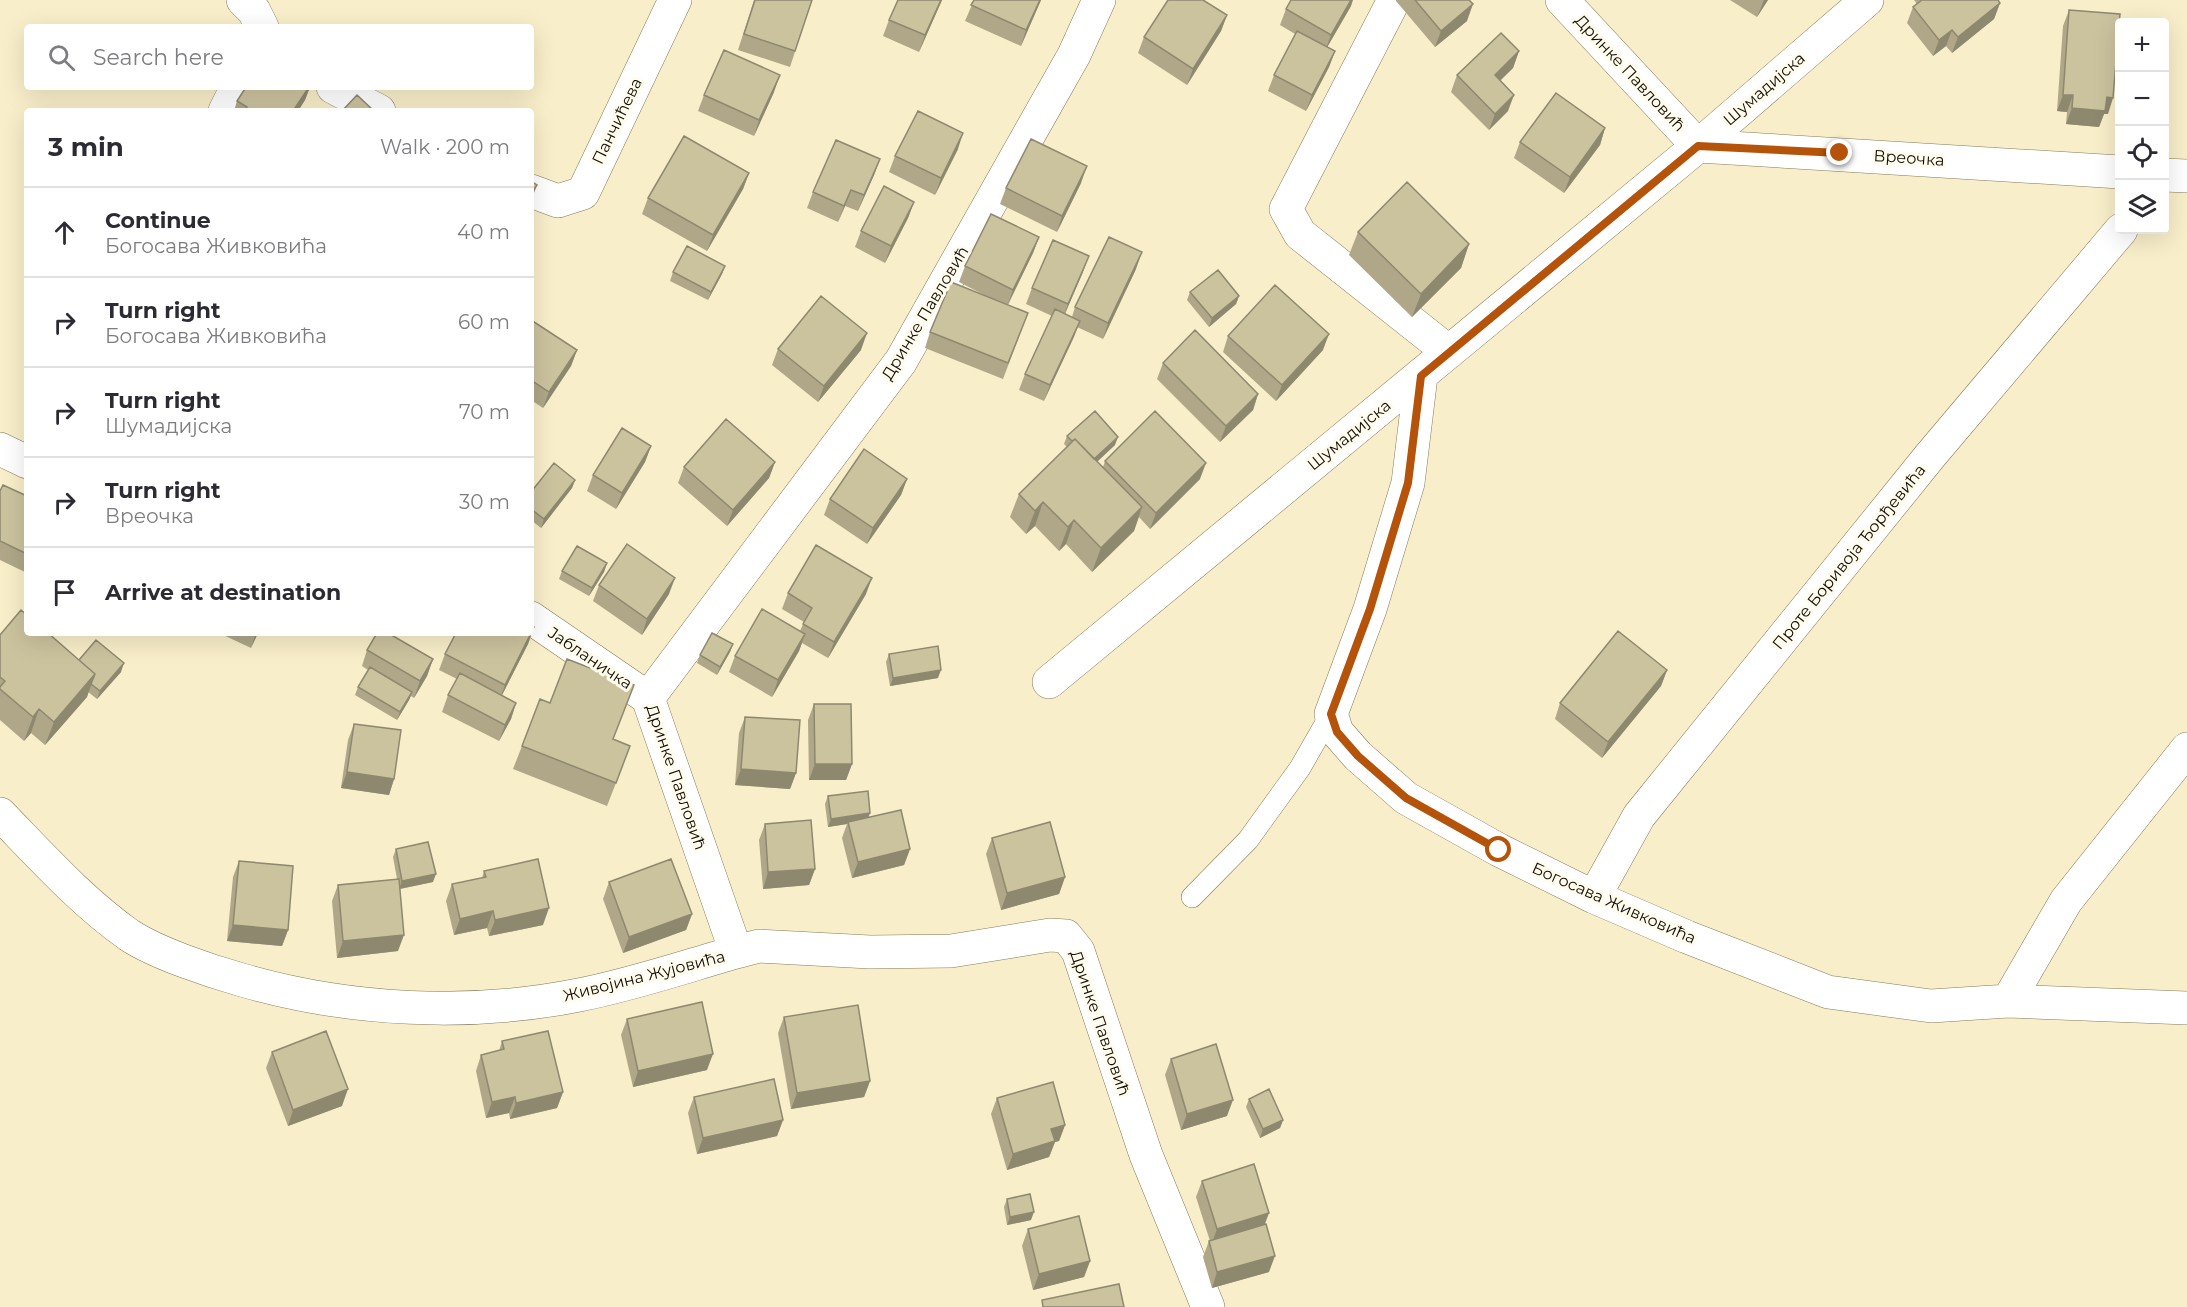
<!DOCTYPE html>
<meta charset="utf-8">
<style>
body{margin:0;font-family:Montserrat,sans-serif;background:#f2f2f3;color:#2b2b33}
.controls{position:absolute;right:18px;top:18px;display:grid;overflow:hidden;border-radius:6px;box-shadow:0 6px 24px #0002}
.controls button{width:54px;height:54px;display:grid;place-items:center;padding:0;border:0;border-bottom:2px solid #e1e1e2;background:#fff;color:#2b2b33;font:30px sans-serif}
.stop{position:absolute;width:18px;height:18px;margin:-14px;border:4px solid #b45309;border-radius:50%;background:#fff}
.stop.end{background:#b45309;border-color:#fff;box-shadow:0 2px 6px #0008}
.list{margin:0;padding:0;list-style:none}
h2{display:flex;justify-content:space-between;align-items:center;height:78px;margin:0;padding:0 24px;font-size:26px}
h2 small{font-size:20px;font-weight:400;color:#7c7c81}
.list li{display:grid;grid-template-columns:39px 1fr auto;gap:18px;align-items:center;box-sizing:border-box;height:90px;padding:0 24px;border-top:2px solid #e1e1e2}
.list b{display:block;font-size:22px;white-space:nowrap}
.list p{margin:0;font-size:20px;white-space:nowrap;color:#7c7c81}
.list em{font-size:20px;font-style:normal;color:#7c7c81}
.icon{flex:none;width:33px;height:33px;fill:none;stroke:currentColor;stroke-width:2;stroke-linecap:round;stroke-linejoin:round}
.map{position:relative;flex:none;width:2187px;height:1307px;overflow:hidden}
.search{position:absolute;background:#fff;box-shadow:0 6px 24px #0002;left:24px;top:24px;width:510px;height:66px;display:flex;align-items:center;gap:15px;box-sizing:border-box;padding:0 21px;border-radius:6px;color:#7c7c81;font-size:22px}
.panel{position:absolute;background:#fff;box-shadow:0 6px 24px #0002;left:24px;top:108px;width:510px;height:528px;border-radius:6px}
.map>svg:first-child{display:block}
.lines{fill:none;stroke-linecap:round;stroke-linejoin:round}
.lane-casing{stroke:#847b5a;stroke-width:22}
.street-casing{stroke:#847b5a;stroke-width:34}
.lane{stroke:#fff;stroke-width:21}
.street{stroke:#fff;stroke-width:33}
.wall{fill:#afa788}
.shaded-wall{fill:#8e886f}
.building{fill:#cbc29e;stroke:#8e886f;stroke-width:1.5}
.route{stroke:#b45309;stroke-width:8}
.labels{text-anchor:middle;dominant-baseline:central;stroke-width:6;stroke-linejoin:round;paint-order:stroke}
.street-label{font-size:16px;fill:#100c02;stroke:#fffbed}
</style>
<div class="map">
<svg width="2187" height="1307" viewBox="0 0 2187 1307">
<rect width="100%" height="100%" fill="#f8eec9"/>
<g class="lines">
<defs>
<path id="lane" d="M1192,897L1248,840L1300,768L1331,714"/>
<path id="street" d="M243,0L254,11L262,27
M1099,0L1074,55L901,361L648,698L736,952L759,946L870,952L951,951L1050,935L1066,936L1078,951L1146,1155L1208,1307
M1394,0L1286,209L1300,234L1449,352
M1562,0L1698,146L2120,172
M333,87L379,111
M225,111L237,87
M2164,175L2187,176
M531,191L558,201L583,193L675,0
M1421,376L1408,483L1370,609L1331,714L1337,732L1358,756L1406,798L1499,850L1594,897L1687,937L1828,992L1931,1006L2008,1001L2187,1008
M0,449L27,462
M531,618L648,698
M1049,682L1698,146L1867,0
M0,814C41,856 81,901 129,935C156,953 210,971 242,980C349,1011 469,1017 579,995C631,985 684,967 736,952
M1594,897L1639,816L1930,456L2121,230
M2008,1001L2066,901L2187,749"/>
</defs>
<use href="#lane" class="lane-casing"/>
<use href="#street" class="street-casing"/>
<use href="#lane" class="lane"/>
<use href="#street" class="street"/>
</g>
<path class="wall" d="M754,0H812L790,67L738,50Z
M942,0L919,52L883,36L889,20Z
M974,0H1041L1021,46L965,21Z
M1396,0H1469L1467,21L1435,47L1396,1Z
M1730,0H1768L1757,17Z
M1914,0H1998L2000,3L1994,19L1952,53L1946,46L1933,56L1907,23L1913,7L1917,4Z
M1351,6L1327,47L1335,51L1329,67L1306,111L1268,91L1274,75L1295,34L1280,25L1286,9Z
M2069,10L2108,114H2104L2099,127L2066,124L2067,112L2057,111L2063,26Z
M1227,15L1221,31L1187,85L1138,53L1144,37Z
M1519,51L1513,68L1500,81L1508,111L1489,130L1451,92L1457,75Z
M246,87H310L305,100L298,111H234L237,101Z
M774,92L754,136L698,111L704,95Z
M1605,128L1600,145L1564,193L1514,158L1520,142Z
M958,149L935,195L889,172L895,156Z
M880,159L874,175L858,211L845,206L838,222L807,208L813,192Z
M749,173L743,189L707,251L642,214L648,198Z
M1081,183L1057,232L1000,204L1006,188Z
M914,202L908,218L885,263L855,247L861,231Z
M1358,232L1469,244L1461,268L1412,317L1349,255Z
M1039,237L1033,253L1008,305L1028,313L1003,379L925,348L930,332L994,300L959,282L965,266Z
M725,266L722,274L708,300L670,281L673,272Z
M1136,269L1103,339L1077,327L1044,401L1019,390L1025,374L1052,316L1026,304L1032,288L1083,272L1065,314L1072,317L1075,307Z
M1190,292L1239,296L1236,304L1209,327L1187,300Z
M531,320L577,350L571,366L543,408L531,400Z
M1228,336L1323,350L1276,401L1223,352Z
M778,349L861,350L818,402L772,365Z
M1163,363L1258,394L1253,410L1220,442L1157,379Z
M1067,436L1115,445L1097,462L1103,467L1105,461L1200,479L1150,529L1139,517L1134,531L1092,572L1066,544L1059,551L1035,526L1026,534L1010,517L1019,494L1067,447L1064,444Z
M651,446L645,462L616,509L587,491L593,475Z
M775,462L769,478L727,526L678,483L684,467Z
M907,479L901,495L867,544L824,515L830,499Z
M575,480L572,488L541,528L531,520V492Z
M0,491L27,496V573L0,560Z
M607,563L604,572L589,596L559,579L562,571Z
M599,585L669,594L642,635L593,601Z
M788,593L866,594L828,658L802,643L799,651L772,697L729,672L735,656L800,631L804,622L782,609Z
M534,627L528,644L502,695L516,703L511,719L499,741L442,712L448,695L457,679L439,670L445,654Z
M219,633H258L251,648Z
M372,633H388L433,659L427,676L414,698L411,696L409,700L397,720L355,695L358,687L368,670L362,666L367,650L376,636Z
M0,635L79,660L121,672L97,699L88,692L87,697L45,745L31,733L24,741L0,720Z
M733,644L730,652L717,675L697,663L700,655Z
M889,654L938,678L890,686L886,662Z
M1667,670L1661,686L1602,758L1555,719L1560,703Z
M550,703L625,709L613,739L621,770L607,806L513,769L522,746Z
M814,704L852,764L846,780H809L808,720Z
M745,717L796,773L790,789L735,785L739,733Z
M354,724L394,779L389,795L341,788L348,740Z
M828,796L869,817L910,849L904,865L852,878L842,838L847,824L828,827L825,804Z
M765,824L815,869L809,885L763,889L759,840Z
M992,838L1065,877L1059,894L1001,910L986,854Z
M396,849L433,882L400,889L398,951L337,958L332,901L338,885L397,879L393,857Z
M239,861L288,930L282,946L227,941L233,877Z
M484,871L543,925L489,936L487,928L454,935L446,901L452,884L482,878Z
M609,882L692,914L686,930L623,953L603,899Z
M784,1017L870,1081L864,1097L791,1109L778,1033Z
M627,1019L707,1070L633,1087L621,1035Z
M502,1041L563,1092L557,1108L510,1119L509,1113L486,1118L476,1071L481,1055L499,1051Z
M272,1052L342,1106L288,1126L266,1068Z
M1171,1059L1227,1116L1181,1130L1165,1075Z
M694,1097L783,1120L777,1136L697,1154L688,1113Z
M997,1098L1065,1125L1059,1141L1055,1142L1049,1157L1007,1170L991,1114Z
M1249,1099L1283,1120L1280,1128L1260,1138L1246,1107Z
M1202,1181L1265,1224L1269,1272L1212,1288L1203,1257L1209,1241H1210L1196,1197Z
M1007,1199L1031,1220L1007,1225L1004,1207Z
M1028,1229L1090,1261L1084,1277L1033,1290L1022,1246Z"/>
<path class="shaded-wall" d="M941,0H942L919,52L925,35Z
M1040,0H1041L1021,46L1026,30Z
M1351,0H1353L1351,6L1325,51L1331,35Z
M1764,0H1768L1757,17Z
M2000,3L1994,19L1952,53L1958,37Z
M1473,4L1467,21L1435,47L1441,31Z
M1227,15L1221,31L1187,85L1193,69Z
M1952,30L1946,46L1933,56L1939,40Z
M1335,51L1329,67L1306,111L1312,95Z
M1519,51L1513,68L1489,91L1495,75Z
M780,75L774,92L754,136L759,120Z
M309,87H310L305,100L298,111H293Z
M1514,95L1508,111L1489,130L1495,114Z
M2063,95H2073L2067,112L2057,111Z
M2107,97L2113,98L2108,114H2104L2099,127L2066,124L2072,108Z
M1605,128L1600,145L1564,193L1570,177Z
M963,133L958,149L935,195L941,178Z
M880,159L874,175L858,211L864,195Z
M1087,166L1081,183L1057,232L1062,216Z
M749,173L743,189L707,251L713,235Z
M537,185L531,201V194Z
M851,190L845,206L838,222L844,206Z
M914,202L908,218L885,263L891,246Z
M1039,237L1033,253L1007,306L1013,290Z
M1469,244L1461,268L1412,317L1421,294Z
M1142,252L1136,269L1103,339L1108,323Z
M1089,256L1083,272L1062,320L1068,304Z
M725,266L722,274L708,300L711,292Z
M1239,296L1236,304L1209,327L1212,318Z
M1080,321L1074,337L1044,401L1050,385Z
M867,333L861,350L818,402L824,386Z
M1329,334L1323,350L1276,401L1282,385Z
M577,350L571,366L543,408L549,392Z
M1258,394L1253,410L1220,442L1226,426Z
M1118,437L1115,445L1088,470L1091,462Z
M651,446L645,462L616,509L622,493Z
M775,462L769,478L727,526L733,510Z
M1206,463L1200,479L1150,529L1156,513Z
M907,479L901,495L867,544L873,528Z
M575,480L572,488L541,528L544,519Z
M1043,502L1035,526L1026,534L1035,511Z
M1142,507L1134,531L1092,572L1101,548Z
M1074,520L1066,544L1059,551L1068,527Z
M607,563L604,572L589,596L592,588Z
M675,578L669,594L642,635L647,619Z
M872,578L866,594L828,658L834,642Z
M534,627L528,644L499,701L505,685Z
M256,633H258L251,648Z
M805,634L799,651L772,697L778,680Z
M733,644L730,652L717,675L720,667Z
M433,659L427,676L414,698L420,681Z
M124,663L121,672L97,699L100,691Z
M941,670L938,678L890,686L893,678Z
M1667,670L1661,686L1602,758L1608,742Z
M95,674L87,697L45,745L54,722Z
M412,692L409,700L397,720L400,712Z
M516,703L511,719L499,741L505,725Z
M39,709L31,733L24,741L33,717Z
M815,764H852L846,780H809Z
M741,769L796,773L790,789L735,785Z
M347,772L394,779L389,795L341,788Z
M870,813L867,822H848L847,824L828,827L831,819Z
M910,849L904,865L852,878L858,862Z
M815,869L809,885L763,889L768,872Z
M436,874L433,882L399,889L402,881Z
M1065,877L1059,894L1001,910L1007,893Z
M549,908L543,925L489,936L495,920Z
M493,911L487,928L454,935L460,919Z
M692,914L686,930L623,953L629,937Z
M233,925L288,930L282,946L227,941Z
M404,935L398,951L337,958L343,941Z
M713,1054L707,1070L633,1087L638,1071Z
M870,1081L864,1097L791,1109L797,1093Z
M348,1089L342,1106L288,1126L293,1110Z
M563,1092L557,1108L510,1119L516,1103Z
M515,1097L509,1113L486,1118L492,1102Z
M1233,1100L1227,1116L1181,1130L1187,1114Z
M783,1120L777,1136L697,1154L703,1138Z
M1283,1120L1280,1128L1260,1138L1263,1129Z
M1065,1125L1059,1141L1055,1142L1049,1157L1007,1170L1013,1154L1051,1129Z
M1034,1212L1031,1220L1007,1225L1010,1217Z
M1269,1213L1263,1229L1211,1246L1217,1229Z
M1275,1256L1269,1272L1212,1288L1217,1272Z
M1090,1261L1084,1277L1033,1290L1039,1274Z"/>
<path class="building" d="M755,0H812L795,51L744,34Z
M898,0H941L925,35L889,20Z
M974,0H1040L1026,30L971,5Z
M1168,0H1203L1227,15L1193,69L1144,37Z
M1291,0H1351L1331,35L1286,9Z
M1415,0H1469L1473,4L1441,31Z
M1922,0H1998L2000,3L1958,37L1952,30L1939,40L1913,7Z
M2069,10L2120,14L2113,98L2107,97L2105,111L2072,108L2073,95H2063Z
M1297,31L1335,51L1312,95L1274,75Z
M1501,33L1519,51L1495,75L1514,95L1495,114L1457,75Z
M724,50L780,75L759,120L704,95Z
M246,87H309L293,111H244L247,107L237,101Z
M1556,93L1605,128L1570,177L1520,142Z
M357,95L374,111H342Z
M918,111L963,133L941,178L895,156Z
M684,136L749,173L713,235L648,198Z
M1031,139L1087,166L1062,216L1006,188Z
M836,140L880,159L864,195L851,190L844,206L813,192Z
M531,181L537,185L531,194Z
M1407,182L1469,244L1421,294L1358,232Z
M884,186L914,202L891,246L861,231Z
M991,214L1039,237L1013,290L965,266Z
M1109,237L1142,252L1108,323L1075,307Z
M1053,240L1089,256L1068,304L1032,288Z
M687,246L725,266L711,292L673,272Z
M1218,270L1239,296L1212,318L1190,292Z
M951,282L1028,313L1008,363L930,332Z
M1275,285L1329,334L1282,385L1228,336Z
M821,296L867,333L824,386L778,349Z
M1055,309L1080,321L1050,385L1025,374Z
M531,320L577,350L549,392L531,380Z
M1195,330L1258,394L1226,426L1163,363Z
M1095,411L1118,437L1094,459L1075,439L1072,441L1067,436Z
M1155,411L1206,463L1156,513L1105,461Z
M726,419L775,462L733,510L684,467Z
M622,428L651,446L622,493L593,475Z
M1075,439L1142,507L1101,548L1074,520L1068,527L1043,502L1035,511L1019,494Z
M864,449L907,479L873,528L830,499Z
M554,463L575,480L544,519L531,509V492Z
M3,485L27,496V554L0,541V491Z
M627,544L675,578L647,619L599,585Z
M816,545L872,578L834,642L803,624L812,608L788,593Z
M577,546L607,563L592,588L562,571Z
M762,609L805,634L778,680L735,656Z
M21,610L27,615V633H48L95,674L54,722L39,709L33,717L0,689V687L5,681L0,677V635Z
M531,626L534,627L505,685L445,654L456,633H531Z
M1618,631L1667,670L1608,742L1560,703Z
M377,633H388L433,659L420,681L367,650Z
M712,633L733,644L720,667L700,655Z
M96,640L124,663L100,691L91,684L95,674L79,660Z
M938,646L941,670L893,678L889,654Z
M567,659L634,685L613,739L630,746L616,783L522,746L540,699L550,703Z
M370,667L412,692L400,712L358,687Z
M460,673L516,703L505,725L448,695Z
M814,704H851L852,764H815Z
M745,717L800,720L796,773L741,769Z
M354,724L401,730L394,779L347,772Z
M868,791L870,813L831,819L828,796Z
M901,810L910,849L858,862L848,822Z
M811,820L815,869L768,872L765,824Z
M1050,822L1065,877L1007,893L992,838Z
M428,842L436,874L402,881L396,849Z
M538,859L549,908L495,920L493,911L460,919L452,884L486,877L484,871Z
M671,859L692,914L629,937L609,882Z
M239,861L293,866L288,930L233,925Z
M399,879L404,935L343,941L338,885Z
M702,1002L713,1054L638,1071L627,1019Z
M858,1005L870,1081L797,1093L784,1017Z
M326,1031L348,1089L293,1110L272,1052Z
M548,1031L563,1092L516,1103L515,1097L492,1102L481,1055L504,1049L502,1041Z
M1216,1044L1233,1100L1187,1114L1171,1059Z
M774,1079L783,1120L703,1138L694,1097Z
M1053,1082L1065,1125L1051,1129L1055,1141L1013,1154L997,1098Z
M1269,1089L1283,1120L1263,1129L1249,1099Z
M1254,1164L1269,1213L1217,1229L1202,1181Z
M1030,1194L1034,1212L1010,1217L1007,1199Z
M1079,1216L1090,1261L1039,1274L1028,1229Z
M1266,1224L1275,1256L1217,1272L1209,1241Z
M1119,1284L1124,1307H1043L1042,1300Z"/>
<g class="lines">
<path class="route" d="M1499,850L1406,798L1358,756L1337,732L1331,714L1370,609L1408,483L1421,376L1698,146L1840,153"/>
</g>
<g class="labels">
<g class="street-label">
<text transform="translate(1630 73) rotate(47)">Дринке Павловић</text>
<text transform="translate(1764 89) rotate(-41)">Шумадијска</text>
<text transform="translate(617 121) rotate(-64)">Панчићева</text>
<text transform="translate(1909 158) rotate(4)">Вреочка</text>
<text transform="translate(925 313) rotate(-59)">Дринке Павловић</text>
<text transform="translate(1349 435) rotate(-39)">Шумадијска</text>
<text transform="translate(1849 557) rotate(-51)">Проте Боривоја Ђорђевића</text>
<text transform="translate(590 658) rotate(34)">Јабланичка</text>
<text transform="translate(676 777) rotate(71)">Дринке Павловић</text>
<text transform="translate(1614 903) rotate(24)">Богосава Живковића</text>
<text transform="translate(644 976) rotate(-14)">Живојина Жујовића</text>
<text transform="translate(1100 1023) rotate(71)">Дринке Павловић</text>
</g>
</g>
</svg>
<div class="controls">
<button>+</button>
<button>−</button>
<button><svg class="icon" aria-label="locate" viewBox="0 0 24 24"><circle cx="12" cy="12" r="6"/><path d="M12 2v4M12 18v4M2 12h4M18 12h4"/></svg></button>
<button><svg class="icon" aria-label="layers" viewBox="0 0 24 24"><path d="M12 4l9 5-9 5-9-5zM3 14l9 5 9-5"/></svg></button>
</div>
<div class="stop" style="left:1499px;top:850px"></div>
<div class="stop end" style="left:1840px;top:153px"></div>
<div class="search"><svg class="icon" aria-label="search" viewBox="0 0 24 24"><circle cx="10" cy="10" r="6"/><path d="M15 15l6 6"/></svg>Search here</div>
<section class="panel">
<h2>3 min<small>Walk · 200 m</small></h2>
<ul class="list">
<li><svg class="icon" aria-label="ahead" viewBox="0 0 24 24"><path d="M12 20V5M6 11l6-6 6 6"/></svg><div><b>Continue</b><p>Богосава Живковића</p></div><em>40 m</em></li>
<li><svg class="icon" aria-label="right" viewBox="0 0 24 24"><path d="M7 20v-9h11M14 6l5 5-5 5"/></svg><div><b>Turn right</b><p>Богосава Живковића</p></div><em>60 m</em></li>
<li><svg class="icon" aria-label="right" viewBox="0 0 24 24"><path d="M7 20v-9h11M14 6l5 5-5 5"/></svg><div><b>Turn right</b><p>Шумадијска</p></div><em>70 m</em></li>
<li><svg class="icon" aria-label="right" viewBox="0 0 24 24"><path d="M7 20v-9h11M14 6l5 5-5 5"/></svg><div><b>Turn right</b><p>Вреочка</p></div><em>30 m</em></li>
<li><svg class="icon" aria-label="arrive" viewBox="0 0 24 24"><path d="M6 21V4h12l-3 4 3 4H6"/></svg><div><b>Arrive at destination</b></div></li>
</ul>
</section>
</div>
